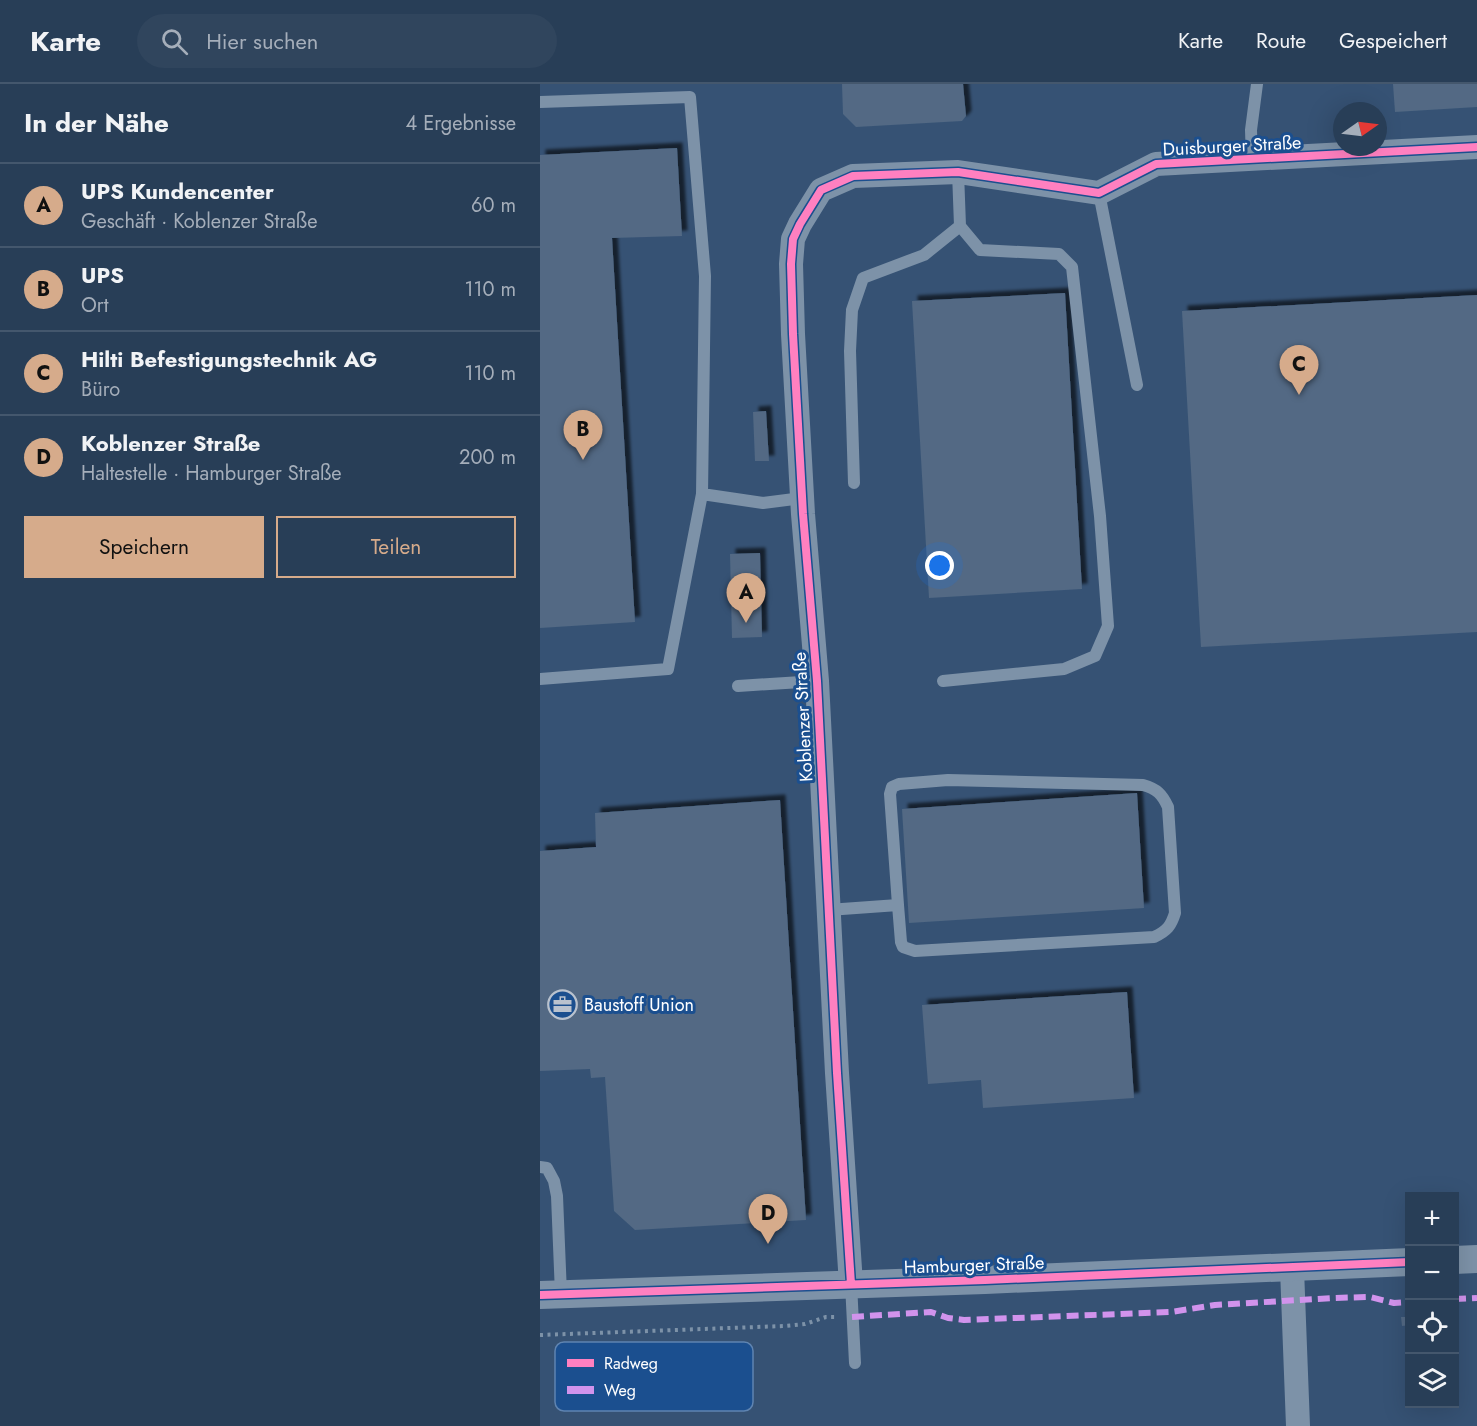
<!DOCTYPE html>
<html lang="de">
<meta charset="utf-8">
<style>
body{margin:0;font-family:Jost,sans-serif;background:#30455d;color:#f1f3f6}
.controls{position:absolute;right:18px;bottom:18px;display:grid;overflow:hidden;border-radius:0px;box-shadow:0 6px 24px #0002}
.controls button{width:54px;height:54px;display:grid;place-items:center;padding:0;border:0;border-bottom:2px solid #44576d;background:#283e57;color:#f1f3f6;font:30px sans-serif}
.compass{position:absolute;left:793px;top:18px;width:54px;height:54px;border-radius:50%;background:#283e57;box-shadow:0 6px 24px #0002;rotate:76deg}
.you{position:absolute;left:400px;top:482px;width:21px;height:21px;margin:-15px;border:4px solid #fff;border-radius:50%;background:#1a73e8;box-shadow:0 0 0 9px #1a73e833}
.badge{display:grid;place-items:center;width:39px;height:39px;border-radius:50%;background:#d6ab8b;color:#111;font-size:20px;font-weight:700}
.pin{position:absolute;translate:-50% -50px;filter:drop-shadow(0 2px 3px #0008)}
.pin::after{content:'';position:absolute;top:32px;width:21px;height:18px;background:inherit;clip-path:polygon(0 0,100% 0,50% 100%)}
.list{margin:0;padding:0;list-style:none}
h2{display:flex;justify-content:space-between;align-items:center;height:78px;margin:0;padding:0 24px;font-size:26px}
h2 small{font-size:20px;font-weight:400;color:#a5aeba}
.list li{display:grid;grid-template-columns:39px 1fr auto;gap:18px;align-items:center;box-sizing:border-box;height:84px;padding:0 24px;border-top:2px solid #44576d}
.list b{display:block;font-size:22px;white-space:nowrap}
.list p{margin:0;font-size:20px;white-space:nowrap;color:#a5aeba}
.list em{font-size:20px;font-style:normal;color:#a5aeba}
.actions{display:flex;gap:12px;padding:18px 24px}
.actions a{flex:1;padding:14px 0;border:2px solid #d6ab8b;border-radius:0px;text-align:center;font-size:21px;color:#d6ab8b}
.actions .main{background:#d6ab8b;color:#111}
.icon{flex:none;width:33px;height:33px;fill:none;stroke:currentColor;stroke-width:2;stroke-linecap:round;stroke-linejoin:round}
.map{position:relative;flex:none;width:937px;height:1342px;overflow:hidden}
header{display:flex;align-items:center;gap:36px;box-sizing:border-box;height:84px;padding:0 30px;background:#283e57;border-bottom:2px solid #44576d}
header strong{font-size:28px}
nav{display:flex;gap:33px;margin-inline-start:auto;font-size:21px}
.search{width:420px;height:54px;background:#30455d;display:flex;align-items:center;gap:15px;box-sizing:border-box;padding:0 21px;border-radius:33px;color:#a5aeba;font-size:22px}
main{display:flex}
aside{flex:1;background:#283e57}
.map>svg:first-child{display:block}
.building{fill:#526984;filter:url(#shadow)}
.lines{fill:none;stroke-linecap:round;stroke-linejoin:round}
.path{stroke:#7d92a8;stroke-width:4;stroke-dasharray:3 4.5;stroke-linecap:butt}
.service{stroke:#7d92a8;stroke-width:12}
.minor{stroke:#7d92a8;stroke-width:24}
.tertiary{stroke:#7d92a8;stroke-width:28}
.quiet{stroke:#d193ec;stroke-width:6;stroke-dasharray:12 6;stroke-linecap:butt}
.cycleway-casing{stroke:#1b4f8f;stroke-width:11}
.cycleway{stroke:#ff80c0;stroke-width:8}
.labels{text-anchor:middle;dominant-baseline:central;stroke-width:6;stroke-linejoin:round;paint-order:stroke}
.street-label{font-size:18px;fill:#fff;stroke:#1b4f8f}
.poi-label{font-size:18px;fill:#fff;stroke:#1b4f8f;text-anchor:start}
.key{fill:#1b4f8f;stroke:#5f84b1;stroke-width:1.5}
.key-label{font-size:16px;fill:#fff}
</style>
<header>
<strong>Karte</strong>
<div class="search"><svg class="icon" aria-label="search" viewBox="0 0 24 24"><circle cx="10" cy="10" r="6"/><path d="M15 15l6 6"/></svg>Hier suchen</div>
<nav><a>Karte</a><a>Route</a><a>Gespeichert</a></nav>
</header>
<main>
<aside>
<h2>In der Nähe<small>4 Ergebnisse</small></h2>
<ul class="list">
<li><span class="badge">A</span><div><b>UPS Kundencenter</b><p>Geschäft · Koblenzer Straße</p></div><em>60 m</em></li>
<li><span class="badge">B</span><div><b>UPS</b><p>Ort</p></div><em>110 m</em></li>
<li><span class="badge">C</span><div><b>Hilti Befestigungstechnik AG</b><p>Büro</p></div><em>110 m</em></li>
<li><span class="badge">D</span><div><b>Koblenzer Straße</b><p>Haltestelle · Hamburger Straße</p></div><em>200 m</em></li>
</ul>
<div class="actions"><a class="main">Speichern</a><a>Teilen</a></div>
</aside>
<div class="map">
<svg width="937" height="1342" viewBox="0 0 937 1342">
<defs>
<filter id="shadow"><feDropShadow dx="5.5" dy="-5.5" stdDeviation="1.5" flood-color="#0009"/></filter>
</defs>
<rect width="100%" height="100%" fill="#365274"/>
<path class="building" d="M302,0H423L426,32L422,37L316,43L303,30Z
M853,0H937V23L855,28Z
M137,64L142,152L72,154L95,538L0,544V71Z
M525,209L542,505L389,514L372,217Z
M937,211V548L661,563L642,227Z
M226,327L229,377H215L213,328Z
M220,469L222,553L192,554L190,470Z
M597,709L604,824L369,839L362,725Z
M240,716L266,1136L95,1146L74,1127L65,993L51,994L50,985L0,987V767L56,763L55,729Z
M587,908L594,1014L443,1024L441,996L388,1000L382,921Z
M861,1233H870V1241L862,1242Z"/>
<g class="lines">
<path class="path" d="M0,1251L244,1242L265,1240L286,1233H297"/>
<path class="service" d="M0,18L150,13L165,192L162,410L128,585L0,595
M712,76L711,46L717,0
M559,109L597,301
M314,399L310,267L312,226L323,194L384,171L420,142
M162,410L223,419L262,414
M403,597L524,585L555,572L568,542L560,432L532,183L519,170L440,166L420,142L418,88
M198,602L277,597
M288,826L358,821L361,858L363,863L375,867L614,853C627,847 631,842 635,829L628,723C622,710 617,705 603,701L408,696L359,700L352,703L350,710L358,821
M0,1083L7,1084L14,1097L17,1112L21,1210
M311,1200L315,1279"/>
<path class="minor" d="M752,1185L758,1342
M311,1200L297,989L277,597L263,430L253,250L251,180L253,155L260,140L281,106L313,92L418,88L559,109L616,80L937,63"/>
<path class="tertiary" d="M914,1176L937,1175
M0,1211L445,1196L870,1178"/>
<path class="quiet" d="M914,1215L937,1214
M312,1233L391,1228L408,1234L424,1236L631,1228L675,1221L794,1214L830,1213L854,1219L870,1218"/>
<defs>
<path id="cycleway" d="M311,1200L297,989L277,597L263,430L253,250L251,180L253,155L260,140L281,106L313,92L418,88L559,109L616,80L937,63
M0,1211L445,1196L870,1178"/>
</defs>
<use href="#cycleway" class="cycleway-casing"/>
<use href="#cycleway" class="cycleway"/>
</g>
<defs>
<symbol id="office-ring" viewBox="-11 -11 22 22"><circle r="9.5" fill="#1b4f8f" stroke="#b9c2ce" stroke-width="1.5"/><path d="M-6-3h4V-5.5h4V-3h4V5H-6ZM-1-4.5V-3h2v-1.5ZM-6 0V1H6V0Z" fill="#b9c2ce"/></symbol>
</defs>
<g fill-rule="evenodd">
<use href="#office-ring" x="6" y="904" width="33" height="33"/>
</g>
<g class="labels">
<g class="street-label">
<text transform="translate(692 62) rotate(-3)">Duisburger Straße</text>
<text transform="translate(263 633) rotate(-93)">Koblenzer Straße</text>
<text transform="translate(434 1181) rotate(-2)">Hamburger Straße</text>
</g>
<g class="poi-label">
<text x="44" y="921">Baustoff Union</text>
</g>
</g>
<rect x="15" y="1258" width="198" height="69" rx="9" class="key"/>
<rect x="27" y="1275" width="27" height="8" fill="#ff80c0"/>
<rect x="27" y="1302" width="27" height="8" fill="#d193ec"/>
<g class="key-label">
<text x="64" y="1285">Radweg</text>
<text x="64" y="1312">Weg</text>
</g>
</svg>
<div class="controls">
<button>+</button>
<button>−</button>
<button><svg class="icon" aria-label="locate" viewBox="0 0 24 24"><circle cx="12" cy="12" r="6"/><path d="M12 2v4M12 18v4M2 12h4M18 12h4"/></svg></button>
<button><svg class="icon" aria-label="layers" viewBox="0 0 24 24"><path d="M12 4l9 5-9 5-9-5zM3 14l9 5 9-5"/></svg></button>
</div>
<svg class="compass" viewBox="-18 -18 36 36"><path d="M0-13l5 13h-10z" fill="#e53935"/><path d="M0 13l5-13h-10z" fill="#a5aeba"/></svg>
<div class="you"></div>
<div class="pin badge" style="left:206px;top:539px">A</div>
<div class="pin badge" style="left:43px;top:376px">B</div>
<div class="pin badge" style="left:759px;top:311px">C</div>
<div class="pin badge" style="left:228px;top:1160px">D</div>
</div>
</main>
